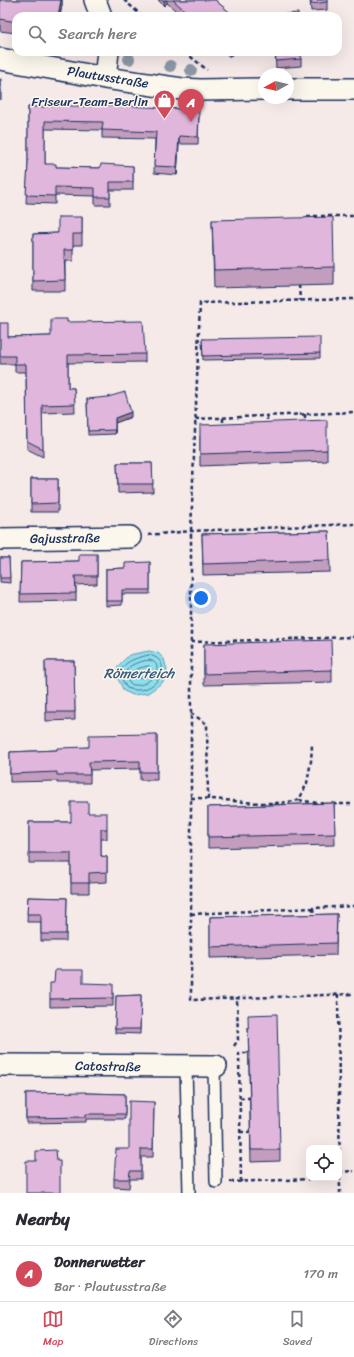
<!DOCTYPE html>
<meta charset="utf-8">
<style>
body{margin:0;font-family:Sriracha,sans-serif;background:#f2f2f3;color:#2b2b33}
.controls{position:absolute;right:12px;bottom:12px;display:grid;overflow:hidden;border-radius:8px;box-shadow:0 4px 16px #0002}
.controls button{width:36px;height:36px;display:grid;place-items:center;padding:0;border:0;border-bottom:1px solid #e1e1e2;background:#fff;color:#2b2b33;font:20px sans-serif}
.compass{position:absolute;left:258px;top:68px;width:36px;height:36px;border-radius:50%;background:#fff;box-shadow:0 4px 16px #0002;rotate:262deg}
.you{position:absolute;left:201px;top:598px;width:14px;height:14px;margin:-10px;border:3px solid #fff;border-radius:50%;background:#1a73e8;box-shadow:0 0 0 6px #1a73e833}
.badge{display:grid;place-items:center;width:26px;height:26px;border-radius:50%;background:#d1495b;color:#fff;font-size:13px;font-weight:700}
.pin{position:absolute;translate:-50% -33px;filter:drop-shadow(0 1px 2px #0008)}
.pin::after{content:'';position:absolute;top:21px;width:14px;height:12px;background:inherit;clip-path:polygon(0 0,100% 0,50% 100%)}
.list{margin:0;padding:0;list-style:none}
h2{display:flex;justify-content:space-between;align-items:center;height:52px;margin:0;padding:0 16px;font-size:17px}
h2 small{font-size:13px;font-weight:400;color:#7c7c81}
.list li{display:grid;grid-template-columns:26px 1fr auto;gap:12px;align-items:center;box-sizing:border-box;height:56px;padding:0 16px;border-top:1px solid #e1e1e2}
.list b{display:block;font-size:15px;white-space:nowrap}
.list p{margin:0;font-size:13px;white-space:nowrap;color:#7c7c81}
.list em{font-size:13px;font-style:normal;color:#7c7c81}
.icon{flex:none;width:22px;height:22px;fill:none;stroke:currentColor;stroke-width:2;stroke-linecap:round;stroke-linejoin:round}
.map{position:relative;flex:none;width:354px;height:1193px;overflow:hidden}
.search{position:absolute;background:#fff;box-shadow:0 4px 16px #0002;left:12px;right:12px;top:12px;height:44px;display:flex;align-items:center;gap:10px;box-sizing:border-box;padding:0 14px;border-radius:12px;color:#7c7c81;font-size:15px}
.sheet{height:108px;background:#fff}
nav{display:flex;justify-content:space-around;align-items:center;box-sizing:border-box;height:56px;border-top:1px solid #e1e1e2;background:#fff;font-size:11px;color:#7c7c81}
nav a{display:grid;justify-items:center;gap:2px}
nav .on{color:#d1495b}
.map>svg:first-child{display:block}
.water{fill:#8edeeb;stroke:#6098b3}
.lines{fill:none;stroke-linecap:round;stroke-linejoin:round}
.shore{stroke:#497596;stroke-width:1}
.service-casing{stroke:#1b2f5e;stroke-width:14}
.minor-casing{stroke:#1b2f5e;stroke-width:24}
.path{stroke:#1b2f5e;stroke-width:2.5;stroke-dasharray:4 3;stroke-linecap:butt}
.service{stroke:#fbf7ec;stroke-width:11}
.minor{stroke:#fbf7ec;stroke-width:21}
.tree{fill:#8c98a6}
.wall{fill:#c29dbd;stroke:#1b2f5e}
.shaded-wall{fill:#9e7f9a;stroke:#1b2f5e}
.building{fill:#e1b6dc;stroke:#1b2f5e}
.labels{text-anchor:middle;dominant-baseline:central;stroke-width:3;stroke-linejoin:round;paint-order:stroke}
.street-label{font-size:13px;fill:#1b2f5e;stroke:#fbf7ec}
.poi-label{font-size:13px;fill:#1b2f5e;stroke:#fbf7ec;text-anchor:end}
.water-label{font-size:14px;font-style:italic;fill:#385b81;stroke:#fbf7ec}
</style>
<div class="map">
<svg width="354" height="1193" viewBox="0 0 354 1193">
<rect width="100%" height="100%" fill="#f6eae9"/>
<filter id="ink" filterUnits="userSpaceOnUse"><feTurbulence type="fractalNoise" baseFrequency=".025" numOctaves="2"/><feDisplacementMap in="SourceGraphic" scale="8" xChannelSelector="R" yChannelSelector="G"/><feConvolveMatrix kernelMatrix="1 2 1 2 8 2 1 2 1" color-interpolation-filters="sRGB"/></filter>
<g filter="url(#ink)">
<path class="water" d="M149,651L158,653L164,659L167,670L163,682L148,693L133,695L124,691L117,677L118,666L129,655Z"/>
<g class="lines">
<path class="shore" d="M149,655C178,661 155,699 127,688C111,666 130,659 149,655Z
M149,660C169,664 148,691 130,684C118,667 136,662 149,660Z
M149,666L151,669C149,677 140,680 133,678L132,673L137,669Z"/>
<defs>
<path id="service" d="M214,1066L216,1182
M186,1067L189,1193"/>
<path id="minor" d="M95,0L101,16
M0,59L105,78L182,89L200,90L264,89
M105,78L108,52
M288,89H354
M0,539L130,537
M0,1065L216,1066"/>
</defs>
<use href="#service" class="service-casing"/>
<use href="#minor" class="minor-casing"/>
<path class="path" d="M124,0L142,16
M185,52L207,70
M305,221V216H354
M299,285L300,301
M354,299L200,303L191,531V1000L354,994
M305,414V424
M267,416V425
M223,418V427
M195,419L354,412
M148,535L191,531L354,524
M191,642L354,637
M191,713L207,724L208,798
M191,798C227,798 262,808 299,800L307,783L311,761L312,745
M299,800L317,803L328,804
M333,804H354
M313,908L314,917
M191,914L354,906
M338,994L340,1193
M234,1046L238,1040L237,998
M240,1098H250
M240,1132H250
M339,1172L354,1171
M230,1182L339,1178
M241,1182L239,1053H249"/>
<use href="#service" class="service"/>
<use href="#minor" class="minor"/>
</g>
<g class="tree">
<circle cx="129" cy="59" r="6"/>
<circle cx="170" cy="66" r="6"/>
<circle cx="191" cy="70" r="6"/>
</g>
<path class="wall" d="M0,0H62V5L60,16H16V33L0,31Z
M158,0H215L234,16H182L167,3L164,6Z
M310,0H327V10L311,11Z
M224,52H234L230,57Z
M275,52H301V66L276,68Z
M28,107L199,117L198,144H179L177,175L154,173L155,139L102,138V130L45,129V164L56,167L100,168L133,166V190H110V205H95V196L55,195V204L26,203L28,165Z
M82,217V245H73V261H65V291H33V234L58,233Z
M212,220L334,267V285L214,288Z
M67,322L145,354V362L68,363V388H74L75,412L42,413L43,457L27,449L26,372H15V364H0V323L8,337L51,336Z
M202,339L320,353V358L203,360Z
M87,399L131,417L115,423V434L88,435Z
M200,436L327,450V461L200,466Z
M117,463H152L153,492L118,493Z
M31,479H58V512H31Z
M329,531L330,572L203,575L202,534Z
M97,554V584L76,585V601L20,602L21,562L79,561Z
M0,558H9L10,583L0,582Z
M150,562V594H122V605L106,606V569L125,568Z
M204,644L332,670V682L204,685Z
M45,661H74L75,720L46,721Z
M157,734V780H140V769L90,770V783H57V781L10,782V752L57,750L89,747Z
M334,803L335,845L208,848V807Z
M88,813L107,829V839H101V856L107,857V882L89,883V893H71V863H29V822H71Z
M28,897L67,898L66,941H41V922H27Z
M337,914L336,955L210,958V917Z
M113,992V1006L50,1007V999Z
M141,995L140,1034L115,1033L116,996Z
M248,1027L280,1150V1161L251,1162Z
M26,1093H86L125,1094V1119H86V1122L26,1123Z
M154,1102L153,1157H141V1179H130L129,1188L114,1187V1179L129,1149Z"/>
<path class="shaded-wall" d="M61,0H62V5L60,16H58Z
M164,0H167V3L164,6Z
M230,52H234L230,57Z
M179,136V144L177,175V167Z
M131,412V417L115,423V434V418Z"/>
<path class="building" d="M0,0H61L58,16H16V22L0,19Z
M173,0H215L234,16H191Z
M311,0H327V2L311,4Z
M298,13V16H273V15Z
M275,52H301V59L276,61Z
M0,79H1V100H0Z
M94,104L199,110L198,137L179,136L177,167L154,166L156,132L102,130L103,122L45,121V164H56V167L100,168L101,164L133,166V182H110V197H95V188L55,187V196L26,195L28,164V107H45V106H94Z
M58,217H82V234H73V250H64L65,280L33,281V234L58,233Z
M333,217L334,267L214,270L212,220Z
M51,319H67V322L143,321L145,354L68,355V388H74L75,404L42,405L43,449L27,441L26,364H15V356H0V323H8V337L51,336Z
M320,337V353L203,356L202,339Z
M125,392L131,412L115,418V430L88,431L87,399L108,397Z
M327,420V450L200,454V425Z
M117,463H152L153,484H118Z
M31,479H58V503L31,504Z
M329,531L330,560L203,564L202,534Z
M79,554H97V576H75L76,593L20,594L21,562L79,561Z
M0,558H9L10,578H0Z
M150,562V590H122V601H106V569L125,568V563Z
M331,640L332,670L204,674V644Z
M45,661H74L75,712H46Z
M157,734V772H140V761L89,762L90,775H57V772L10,774V752L57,750V748L89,747V735Z
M71,802H88V813H107V829H101V856L107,857V872L89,873V883H71V853H29V822H71Z
M334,803L335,834L208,837V807Z
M28,897L67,898L66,934H41V914H27Z
M337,914L336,943L210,947V917Z
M55,970H83V983L113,984V998L50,999V983H54Z
M141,995L140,1029H115L116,996Z
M277,1014L280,1150H251L248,1015Z
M86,1092V1093L125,1094V1114H86V1117L26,1118V1093Z
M129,1101L154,1102L153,1149H141V1171H130L129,1179H114L116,1149H129Z
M56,1150L57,1161H60V1193H26V1161H36V1151Z"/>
</g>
<defs>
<symbol id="shop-pin" viewBox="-11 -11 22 30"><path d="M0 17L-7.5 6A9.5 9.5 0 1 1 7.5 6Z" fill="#d1495b" stroke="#fbf7ec"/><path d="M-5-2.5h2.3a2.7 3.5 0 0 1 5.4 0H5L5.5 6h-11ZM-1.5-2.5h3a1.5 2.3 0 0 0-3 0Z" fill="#fff"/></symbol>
</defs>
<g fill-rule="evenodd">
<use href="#shop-pin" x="152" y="88" width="25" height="34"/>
</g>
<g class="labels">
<g class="street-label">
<text transform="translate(108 77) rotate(9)">Plautusstraße</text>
<text transform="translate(65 538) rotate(-1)">Gajusstraße</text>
<text transform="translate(108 1066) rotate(1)">Catostraße</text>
</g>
<g class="poi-label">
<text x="148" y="101">Friseur-Team-Berlin</text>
</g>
<g class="water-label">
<text x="139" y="673">Römerteich</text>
</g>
</g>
</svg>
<div class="controls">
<button><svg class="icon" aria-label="locate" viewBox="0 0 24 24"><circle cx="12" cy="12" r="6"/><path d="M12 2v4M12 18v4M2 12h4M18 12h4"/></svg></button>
</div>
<svg class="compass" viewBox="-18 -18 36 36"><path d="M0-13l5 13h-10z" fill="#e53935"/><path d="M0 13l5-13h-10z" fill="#7c7c81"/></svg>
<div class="you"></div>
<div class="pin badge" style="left:191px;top:122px">A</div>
<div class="search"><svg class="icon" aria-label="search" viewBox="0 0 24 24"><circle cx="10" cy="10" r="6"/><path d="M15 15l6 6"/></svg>Search here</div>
</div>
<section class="sheet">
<h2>Nearby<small></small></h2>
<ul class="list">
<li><span class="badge">A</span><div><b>Donnerwetter</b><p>Bar · Plautusstraße</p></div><em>170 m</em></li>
</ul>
</section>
<nav>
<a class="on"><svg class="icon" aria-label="map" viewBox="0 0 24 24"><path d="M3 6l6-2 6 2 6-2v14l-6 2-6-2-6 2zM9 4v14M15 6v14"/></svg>Map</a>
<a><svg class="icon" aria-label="directions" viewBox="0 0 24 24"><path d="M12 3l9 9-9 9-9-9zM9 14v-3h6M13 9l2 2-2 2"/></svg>Directions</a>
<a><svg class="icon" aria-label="saved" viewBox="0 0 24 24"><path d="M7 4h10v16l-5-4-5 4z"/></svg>Saved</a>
</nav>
